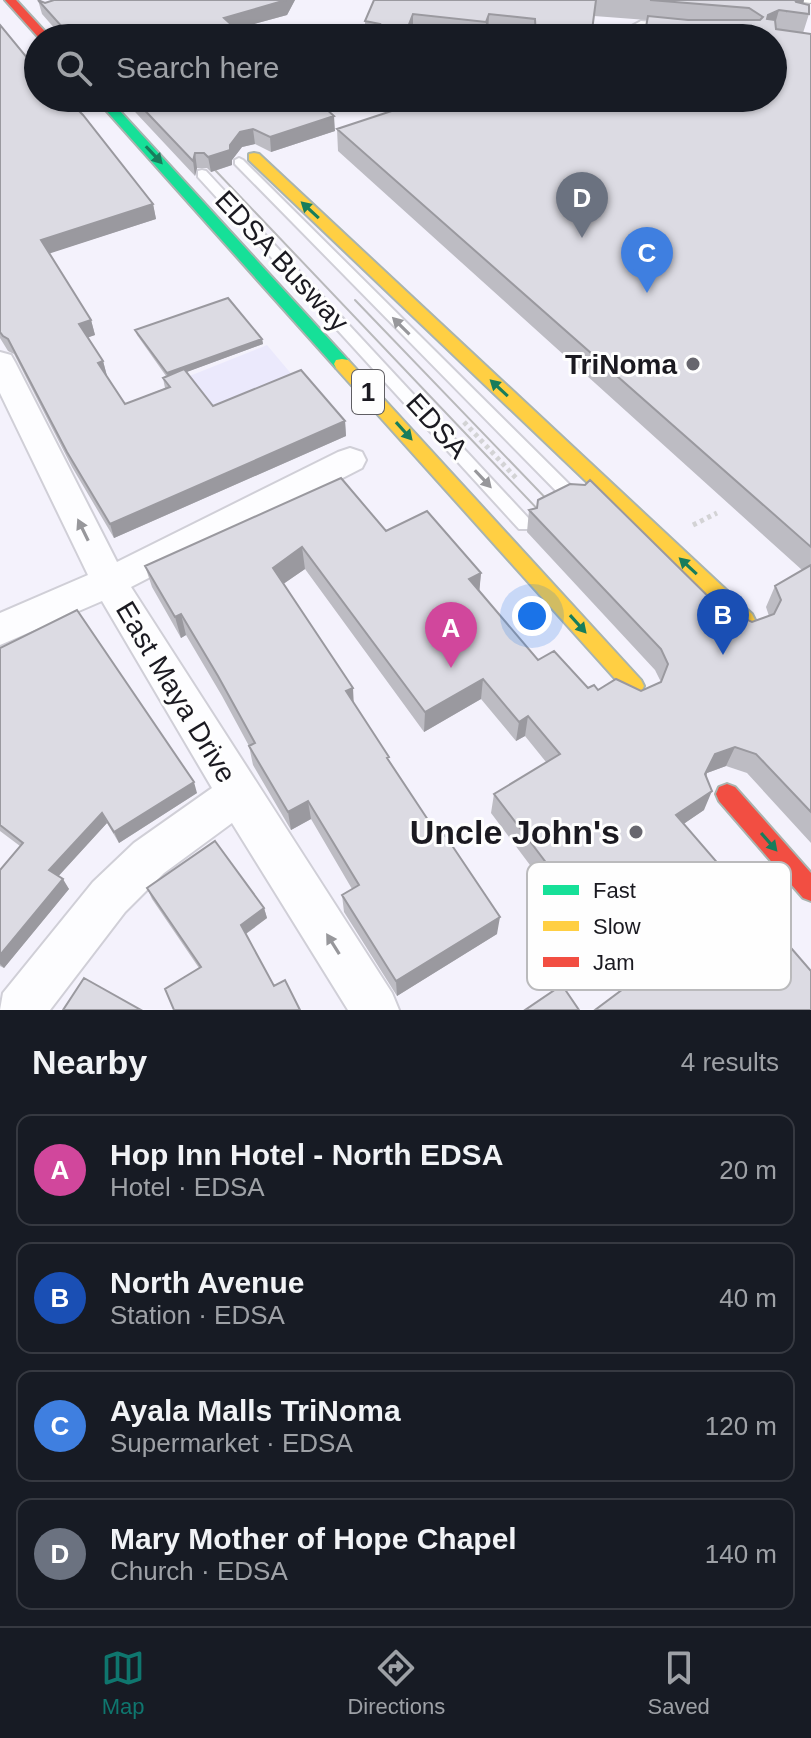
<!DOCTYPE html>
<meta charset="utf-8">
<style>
body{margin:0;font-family:Arial,sans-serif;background:#242831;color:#f1f3f6}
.you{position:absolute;left:532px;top:616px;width:28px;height:28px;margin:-20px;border:6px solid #fff;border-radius:50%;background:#1a73e8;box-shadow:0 0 0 12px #1a73e833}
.badge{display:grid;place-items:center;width:52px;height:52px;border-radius:50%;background:#0f766e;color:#fff;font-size:26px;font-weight:700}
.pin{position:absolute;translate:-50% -66px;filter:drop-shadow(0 2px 4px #0008)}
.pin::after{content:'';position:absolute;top:42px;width:28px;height:24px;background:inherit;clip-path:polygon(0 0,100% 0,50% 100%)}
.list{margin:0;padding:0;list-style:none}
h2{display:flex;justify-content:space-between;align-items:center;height:104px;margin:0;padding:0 32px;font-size:34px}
h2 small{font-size:26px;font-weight:400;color:#9ea1a6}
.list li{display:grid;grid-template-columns:52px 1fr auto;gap:24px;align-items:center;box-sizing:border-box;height:112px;margin:0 16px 16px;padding:0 16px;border:2px solid #363941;border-radius:16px}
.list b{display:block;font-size:30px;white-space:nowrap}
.list p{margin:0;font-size:26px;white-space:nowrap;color:#9ea1a6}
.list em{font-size:26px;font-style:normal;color:#9ea1a6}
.icon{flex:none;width:44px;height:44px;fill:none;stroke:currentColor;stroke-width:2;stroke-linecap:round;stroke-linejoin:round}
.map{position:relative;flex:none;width:811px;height:1010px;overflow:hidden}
.search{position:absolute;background:#171b24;box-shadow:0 2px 6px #0004;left:24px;right:24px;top:24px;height:88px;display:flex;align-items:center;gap:20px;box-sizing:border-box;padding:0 28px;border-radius:44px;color:#9ea1a6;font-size:30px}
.sheet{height:616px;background:#171b24}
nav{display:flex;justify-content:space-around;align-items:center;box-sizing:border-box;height:112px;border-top:2px solid #363941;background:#171b24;font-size:22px;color:#9ea1a6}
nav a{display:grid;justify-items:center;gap:4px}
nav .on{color:#0f766e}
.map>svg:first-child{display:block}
.built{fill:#ebe9fc}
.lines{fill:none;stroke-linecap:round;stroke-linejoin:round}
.lane-casing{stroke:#d0cfd7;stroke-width:4}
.street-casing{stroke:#d0cfd7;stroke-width:4}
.fast-casing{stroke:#a9b4af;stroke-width:4}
.slow-casing{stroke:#a9b4af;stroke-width:4}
.jam-casing{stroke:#a9b4af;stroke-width:4}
.path{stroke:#d3d3d5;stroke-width:5;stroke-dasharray:4 4;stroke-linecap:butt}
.lane{fill:#fdfdff;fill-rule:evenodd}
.street{fill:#fdfdff;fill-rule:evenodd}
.fast{fill:#16e098;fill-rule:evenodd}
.slow{fill:#ffcf43;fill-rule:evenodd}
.jam{fill:#f24e42;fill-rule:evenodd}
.tram{stroke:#b9b9bb;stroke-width:2}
.rail-casing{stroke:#b9b9bb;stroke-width:6}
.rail{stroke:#fefefe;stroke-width:4;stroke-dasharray:13;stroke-linecap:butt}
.wall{fill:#bdbcc3}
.shaded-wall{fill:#9a999f}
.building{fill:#dcdbe3;stroke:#9a999f;stroke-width:2}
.oneway{fill:#187d5c}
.oneway2{fill:#97979b}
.poi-dot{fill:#67666e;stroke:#fefefe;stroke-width:3}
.labels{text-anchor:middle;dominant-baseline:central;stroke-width:6;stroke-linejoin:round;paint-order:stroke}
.shield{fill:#fefefe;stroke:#5f5e63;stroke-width:2}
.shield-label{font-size:26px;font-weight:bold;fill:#1b1a21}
.street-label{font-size:28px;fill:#1b1a21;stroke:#fefefe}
.poi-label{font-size:28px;font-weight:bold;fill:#1b1a21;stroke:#fefefe;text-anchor:end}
.near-poi-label{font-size:34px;font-weight:bold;fill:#1b1a21;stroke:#fefefe;text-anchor:end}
.key{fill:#fefefe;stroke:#bababc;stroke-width:2}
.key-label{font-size:22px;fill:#1b1a21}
</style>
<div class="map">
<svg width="811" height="1010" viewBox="0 0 811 1010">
<rect width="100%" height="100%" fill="#f4f2fc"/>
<path class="built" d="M267,345L298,382L216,416L187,377Z"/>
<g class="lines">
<defs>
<path id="lane" d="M239,158L243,160L581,496L583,500L581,504H569L235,164V160Z
M202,170L206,171L531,521L533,525L531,529H519L198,177V171Z"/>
<path id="street" d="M641,21L744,31L755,38H684L633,32L630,27Z
M0,352L11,355L15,362L117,562L338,452L350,448L362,452L366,460L362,468L131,587L392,993L399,1010H348L232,823L164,873L125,912L50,1010H0L3,993L93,882L134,843L212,788L102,601L0,645V613L88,575L0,393Z"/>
<path id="fast" d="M95,98H108L348,360L350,364L348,368H336Z"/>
<path id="slow" d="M254,153L259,154L752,614L755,620L752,626L745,628L738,626L249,160V154Z
M342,359L348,360L641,680L644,686L641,692L634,695L627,692L336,368L334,364L336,360Z"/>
<path id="jam" d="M5,0H16L51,38H39Z
M727,784L735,787L811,873V901L803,898L719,801L716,794L719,787Z"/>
</defs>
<use href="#lane" class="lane-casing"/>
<use href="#street" class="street-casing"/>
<use href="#fast" class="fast-casing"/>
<use href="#slow" class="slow-casing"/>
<use href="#jam" class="jam-casing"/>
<path class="path" d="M464,422L516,478
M693,525L717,513"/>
<use href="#lane" class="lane"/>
<use href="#street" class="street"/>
<use href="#fast" class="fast"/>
<use href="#slow" class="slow"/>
<use href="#jam" class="jam"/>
<path class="tram" d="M215,170L545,517
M355,300L558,511"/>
<defs>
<path id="rail" d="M802,0L811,1"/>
</defs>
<use href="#rail" class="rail-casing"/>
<use href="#rail" class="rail"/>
</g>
<path class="wall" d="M38,0L45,3L54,0H295L287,15L236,29L246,38H63L42,14Z
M374,0H804L803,4L809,14L803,33L811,34V843L747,773L726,766L707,773L704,810L683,824L811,971L623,989L491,813L494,794L546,762L525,736L516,741L481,699L424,732L305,569L283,584L354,704L497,934L397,996L344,912L342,895L352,889L311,819L291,830L253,765L249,746L222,696L186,635L181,638L152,587L145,566L386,531L481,573L479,591L538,660L588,688L598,690L641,691L661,682L655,670L527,532L529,510L726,614L752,622L769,616L766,607L775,586L802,570L338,151L337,129L773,98L647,20L594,16L591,38H522L488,35L487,38H442L413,35L412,38H365V21Z
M0,25L38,71L153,204L156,219L49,253L91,320L95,335L88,337L103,361L107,376L125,404L165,388L163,378L166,376L137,335L135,330L262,339L263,344L186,372L213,406L345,421L346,436L114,538L72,467L14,354L8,351L0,338Z
M122,98H314L335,131L271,152L255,144L242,147L232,160V165L211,172L207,168H197L195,176Z
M0,648L197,793L119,843L107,823L58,876L69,889L4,968L0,966V870L20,846L0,831Z
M147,888L264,908L267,918L246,934L274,986L300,1010L199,968L152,899Z"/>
<path class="shaded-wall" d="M286,0H295L287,15L225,32L224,18Z
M790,0H804L803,4L792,6L786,13Z
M779,10L773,31L763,35L768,15Z
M413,14V35L412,38H406V32Z
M489,14L488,35L487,38H485L486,22Z
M334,116L335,131L271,152L270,137Z
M253,129L255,144L242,147L232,160V165L211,172L208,157L230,145L240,132Z
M195,153L197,168L195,176L193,161Z
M153,204L156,219L45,255L41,240Z
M91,320L95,335L84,339L79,324Z
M262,339L263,344L168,379L167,373Z
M103,361L107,376L98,363Z
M345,421L346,436L114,538L110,524Z
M302,547L305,569L276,589L273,568Z
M481,573L479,595L469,579Z
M181,614L186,635L181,638L175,617Z
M483,679L481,699L424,732L425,712Z
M353,688L354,708L346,691Z
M528,716L525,736L516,741L519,722Z
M735,747L726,766L707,773L697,793L715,754Z
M194,782L197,793L119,843L114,832Z
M712,791L704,810L669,834L676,815Z
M308,801L311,819L291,830L288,812Z
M102,813L107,823L55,880L49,870Z
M63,879L69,889L4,968L0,964V955Z
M264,908L267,918L244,935L241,925Z
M500,917L497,934L397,996L396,981Z"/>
<path class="building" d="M38,0L45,3L54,0H286L224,18L246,38H72Z
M374,0H596L591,38H536L535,19L489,14L486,22L413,14L406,32L377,30L380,24L365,21Z
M650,0H795L796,2L809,5V14L779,10L768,15L767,19L775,20L776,29L811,34V547L337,129L431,98H773V38H644L648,16L688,20H760L763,17L749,8Z
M0,25L38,71V98H66L83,115L153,204L41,240L91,320L79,324L103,361L98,363L125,404L170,387L163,378L184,369L213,406L301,370L345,421L110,524L67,452L8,339L3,336L0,332Z
M133,98H314L334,116L270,137L253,129L240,132L230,145V150L208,157L204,153H195L193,161Z
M228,298L262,339L167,373L135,330Z
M341,478L386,531L427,511L481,573L469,579L538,660L554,651L588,688L594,685L598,690L616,679L641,691L661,682L668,664L661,649L529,510L537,508L538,500L570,484L585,485L590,480L726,614L730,612L752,622L774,614L781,600L775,586L811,565V812L756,754L735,747L715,754L705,774L712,791L676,815L811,971V1010H595L635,980L494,794L560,754L528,716L519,722L483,679L425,712L302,547L273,568L353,688L346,691L389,757L387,758L440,838L445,835L500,917L396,981L342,895L359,885L308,801L288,812L249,746L255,743L218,676L181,614L175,617L145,566Z
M77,610L194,782L114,832L102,813L49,870L63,879L0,955V870L23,843L0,825V648Z
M215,841L264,908L241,925L274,986L285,980L300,1010H174L165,989L201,967L147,888Z
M84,978L141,1010H63Z
M562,985L579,1010H525Z"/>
<defs><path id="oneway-solid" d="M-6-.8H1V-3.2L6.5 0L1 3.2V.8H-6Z" transform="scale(2)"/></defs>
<g class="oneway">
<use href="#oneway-solid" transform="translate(154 155) rotate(47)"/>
<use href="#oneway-solid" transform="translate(310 210) rotate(-137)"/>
<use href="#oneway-solid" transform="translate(499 388) rotate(-137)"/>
<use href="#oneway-solid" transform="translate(404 431) rotate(48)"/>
<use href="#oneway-solid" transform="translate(688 566) rotate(-137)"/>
<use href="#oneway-solid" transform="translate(578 624) rotate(48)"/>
<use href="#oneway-solid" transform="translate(769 842) rotate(49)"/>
</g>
<g class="oneway2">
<use href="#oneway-solid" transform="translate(401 326) rotate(-135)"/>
<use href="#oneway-solid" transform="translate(483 479) rotate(47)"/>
<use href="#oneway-solid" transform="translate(83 530) rotate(-116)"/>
<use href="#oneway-solid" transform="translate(333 944) rotate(-122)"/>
</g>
<g class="poi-dot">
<circle cx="693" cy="364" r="8"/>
<circle cx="636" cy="832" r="8"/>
</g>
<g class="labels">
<rect class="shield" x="352" y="370" width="32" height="44" rx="6"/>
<g class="shield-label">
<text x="368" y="392">1</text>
</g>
<g class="street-label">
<text transform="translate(282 261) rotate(47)">EDSA Busway</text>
<text transform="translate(437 426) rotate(48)">EDSA</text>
<text transform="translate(176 692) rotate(59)">East Maya Drive</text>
</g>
<g class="poi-label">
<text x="677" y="364">TriNoma</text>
</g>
<g class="near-poi-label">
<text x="620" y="832">Uncle John's</text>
</g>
</g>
<rect x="527" y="862" width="264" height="128" rx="12" class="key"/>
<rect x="543" y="885" width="36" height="10" fill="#16e098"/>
<rect x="543" y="921" width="36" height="10" fill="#ffcf43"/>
<rect x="543" y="957" width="36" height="10" fill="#f24e42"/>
<g class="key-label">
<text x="593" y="898">Fast</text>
<text x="593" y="934">Slow</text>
<text x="593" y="970">Jam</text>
</g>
</svg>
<div class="you"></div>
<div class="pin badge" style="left:451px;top:668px;background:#d1479c">A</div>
<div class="pin badge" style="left:723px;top:655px;background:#1a4fb4">B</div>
<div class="pin badge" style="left:647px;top:293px;background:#3f7fe0">C</div>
<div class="pin badge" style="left:582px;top:238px;background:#6b7280">D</div>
<div class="search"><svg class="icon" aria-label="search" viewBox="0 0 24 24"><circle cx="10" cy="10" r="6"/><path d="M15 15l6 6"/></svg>Search here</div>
</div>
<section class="sheet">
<h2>Nearby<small>4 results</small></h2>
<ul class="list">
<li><span class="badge" style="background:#d1479c">A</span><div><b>Hop Inn Hotel - North EDSA</b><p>Hotel · EDSA</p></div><em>20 m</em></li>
<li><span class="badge" style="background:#1a4fb4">B</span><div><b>North Avenue</b><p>Station · EDSA</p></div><em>40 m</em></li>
<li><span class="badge" style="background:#3f7fe0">C</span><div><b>Ayala Malls TriNoma</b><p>Supermarket · EDSA</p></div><em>120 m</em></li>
<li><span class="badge" style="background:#6b7280">D</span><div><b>Mary Mother of Hope Chapel</b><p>Church · EDSA</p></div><em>140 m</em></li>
</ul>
</section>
<nav>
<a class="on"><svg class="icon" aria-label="map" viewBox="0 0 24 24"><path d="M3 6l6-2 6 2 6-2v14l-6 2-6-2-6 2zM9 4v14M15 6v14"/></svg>Map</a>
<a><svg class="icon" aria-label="directions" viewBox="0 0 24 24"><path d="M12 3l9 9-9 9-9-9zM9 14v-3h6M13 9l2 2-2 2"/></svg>Directions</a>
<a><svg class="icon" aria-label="saved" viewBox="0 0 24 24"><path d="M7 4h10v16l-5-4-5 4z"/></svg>Saved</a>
</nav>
